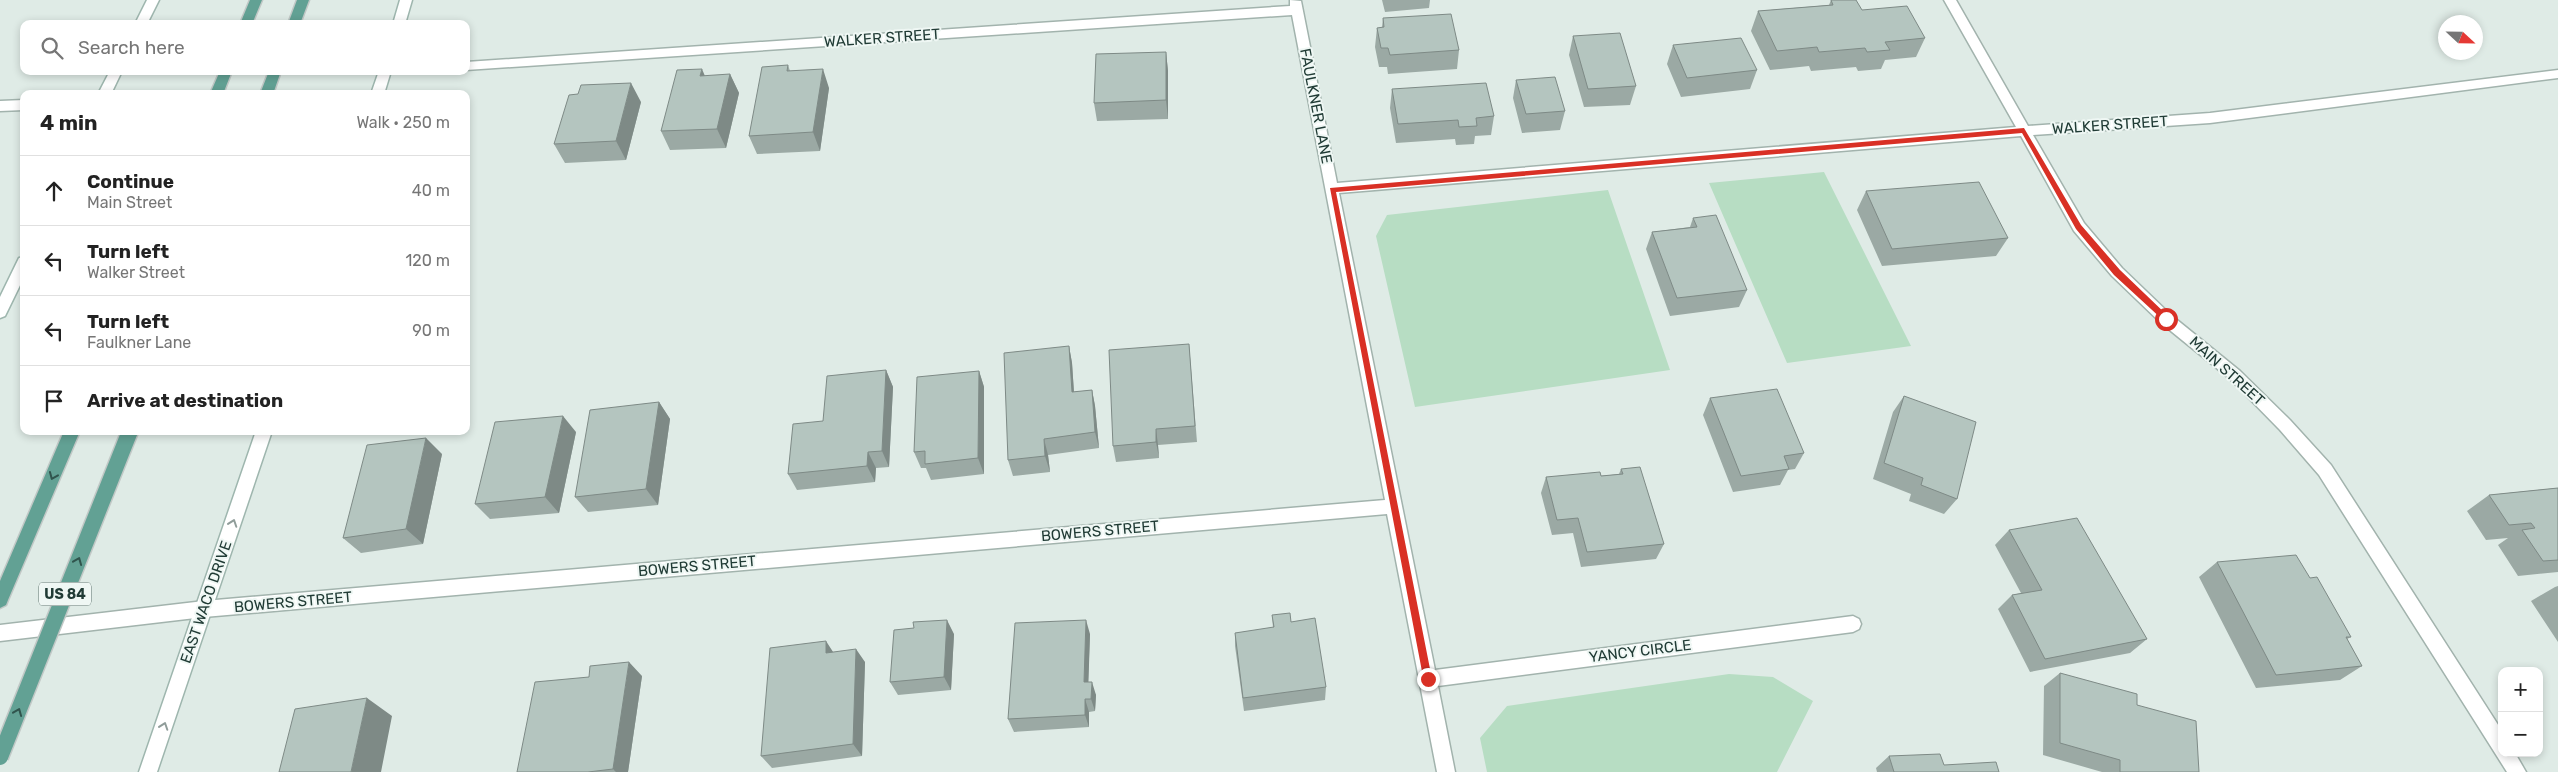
<!DOCTYPE html>
<meta charset="utf-8">
<style>
body{margin:0;font-family:Rubik,sans-serif;background:#f2f2f2;color:#222}
.controls{position:absolute;right:15px;bottom:15px;display:grid;overflow:hidden;border-radius:10px;box-shadow:0 2px 8px #0003}
.controls button{width:45px;height:45px;display:grid;place-items:center;padding:0;border:0;border-bottom:1px solid #e0e0e0;background:#fff;color:#222;font:25px sans-serif}
.compass{position:absolute;left:2438px;top:15px;width:45px;height:45px;border-radius:50%;background:#fff;box-shadow:0 2px 8px #0003;rotate:112deg}
.stop{position:absolute;width:15px;height:15px;margin:-11px;border:4px solid #d93025;border-radius:50%;background:#fff}
.stop.end{background:#d93025;border-color:#fff;box-shadow:0 1px 5px #0008}
.list{margin:0;padding:0;list-style:none}
h2{display:flex;justify-content:space-between;align-items:center;height:65px;margin:0;padding:0 20px;font-size:21px}
h2 small{font-size:16px;font-weight:400;color:#767676}
.list li{display:grid;grid-template-columns:32px 1fr auto;gap:15px;align-items:center;box-sizing:border-box;height:70px;padding:0 20px;border-top:1px solid #e0e0e0}
.list b{display:block;font-size:19px;white-space:nowrap}
.list p{margin:0;font-size:16px;white-space:nowrap;color:#767676}
.list em{font-size:16px;font-style:normal;color:#767676}
.icon{flex:none;width:28px;height:28px;fill:none;stroke:currentColor;stroke-width:2;stroke-linecap:round;stroke-linejoin:round}
.map{position:relative;flex:none;width:2558px;height:772px;overflow:hidden}
.search{position:absolute;background:#fff;box-shadow:0 2px 8px #0003;left:20px;top:20px;width:450px;height:55px;display:flex;align-items:center;gap:12px;box-sizing:border-box;padding:0 18px;border-radius:10px;color:#767676;font-size:19px}
.panel{position:absolute;background:#fff;box-shadow:0 2px 8px #0003;left:20px;top:90px;width:450px;height:345px;border-radius:10px}
.map>svg:first-child{display:block}
.green{fill:#b7ddc3}
.lines{fill:none;stroke-linecap:round;stroke-linejoin:round}
.street-casing{stroke:#a2b3ad;stroke-width:3}
.secondary-casing{stroke:#9eb6ae;stroke-width:3}
.primary-casing{stroke:#c1c8c6;stroke-width:3}
.street{fill:#fff;fill-rule:evenodd}
.secondary{fill:#fff;fill-rule:evenodd}
.primary{fill:#62a194;fill-rule:evenodd}
.primary-bridge-casing{stroke:#c1c8c6;stroke-width:19;stroke-linecap:butt}
.primary-bridge{stroke:#62a194;stroke-width:16}
.wall{fill:#9ba9a4}
.shaded-wall{fill:#7e8a86}
.building{fill:#b4c5bf;stroke:#7e8a86}
.oneway{stroke:#30544d}
.oneway2{stroke:#909d9a}
.route{fill:#d93025}
.labels{text-anchor:middle;dominant-baseline:central;stroke-width:4;stroke-linejoin:round;paint-order:stroke}
.shield{fill:#eff7f4;stroke:#5e736e;stroke-width:1}
.shield-label{font-size:14px;font-weight:bold;fill:#203b35}
.street-label{font-size:15px;fill:#203b35;stroke:#eff7f4}
</style>
<div class="map">
<svg width="2558" height="772" viewBox="0 0 2558 772">
<rect width="100%" height="100%" fill="#dfebe6"/>
<path class="green" d="M1824,172L1911,346L1787,363L1709,183Z
M1608,190L1670,370L1415,407L1376,236L1387,215Z
M1729,674L1773,677L1813,701L1777,772H1487L1480,738L1507,706Z"/>
<g class="lines">
<defs>
<path id="street" d="M1290,0L1301,1L1337,183L2016,127L1944,0H1956L2028,126L2210,113L2558,70V78L2210,123L2033,135L2084,223L2122,268L2171,315L2240,371L2290,420L2331,465L2502,731V753H2515L2526,772H2507L2319,475L2280,430L2230,379L2161,323L2112,276L2074,231L2021,136L1339,193L1435,670L1853,616L1859,619L1861,624L1859,629L1853,632L1438,686L1455,772H1437L1387,514L204,617L0,641V625L204,601L1385,500L1292,15L466,70V62L1290,6Z
M24,100V110L0,111V101Z"/>
<path id="secondary" d="M147,0H159L147,24H135Z
M400,0H412L405,24H393Z
M110,71H122L111,94H98Z
M379,71H391L384,94H371Z
M24,257V277L5,316L0,318V297L19,258Z
M256,431H272L157,772H139Z"/>
<path id="primary" d="M250,0H262L252,24H240Z
M297,0H309L300,24H288Z
M220,71H232L223,94H210Z
M269,71H281L273,94H260Z
M64,431H80L8,600L6,605L0,608V581Z"/>
</defs>
<use href="#street" class="street-casing"/>
<use href="#secondary" class="secondary-casing"/>
<use href="#primary" class="primary-casing"/>
<use href="#street" class="street"/>
<use href="#secondary" class="secondary"/>
<use href="#primary" class="primary"/>
<defs>
<path id="primary-bridge" d="M0,757L130,431"/>
</defs>
<use href="#primary-bridge" class="primary-bridge-casing"/>
<use href="#primary-bridge" class="primary-bridge"/>
</g>
<path class="wall" d="M1382,0H1430L1429,8L1385,12Z
M1831,0L1862,10L1925,38L1916,57L1885,60L1881,69L1858,71L1856,67L1811,71L1809,66L1770,70L1751,31L1758,11L1829,5Z
M1383,18L1459,50L1457,69L1388,74L1387,67H1379L1375,47L1377,28L1382,27Z
M1573,36L1636,86L1630,105L1584,107L1569,55Z
M1673,45L1757,70L1750,89L1681,97L1667,64Z
M1166,52L1168,71V119L1097,121L1094,103Z
M788,65L790,71L829,88L820,151L757,154L749,136Z
M730,74L739,93L726,148L670,150L661,131Z
M1516,80L1565,111L1560,130L1522,133L1513,98Z
M1392,89L1494,116L1491,135L1475,136L1474,144L1456,145L1455,139L1396,143L1390,108Z
M641,102L626,160L565,163L554,144Z
M1866,191L2008,238L1996,256L1882,266L1857,210Z
M1693,218L1747,290L1739,307L1670,316L1646,249L1652,232L1690,227Z
M1189,344L1197,442L1158,445L1159,458L1116,462L1113,446Z
M1069,346L1072,363L1074,392L1092,390L1095,406L1099,448L1048,455L1050,472L1013,476L1008,460Z
M886,370L893,387L889,467L876,468L875,482L797,490L788,474L823,421Z
M979,371L984,387V474L931,480L926,468H921L914,452Z
M1904,396L1957,499L1944,514L1909,501L1911,494L1873,479L1893,412Z
M1710,398L1804,453L1795,469L1788,470L1780,485L1733,492L1703,415Z
M659,402L670,419L658,505L588,512L575,497Z
M576,432L559,513L490,519L475,504Z
M442,454L423,544L361,553L343,538Z
M1621,469L1664,544L1656,559L1581,567L1573,533L1552,535L1541,493L1546,477L1601,476L1619,474Z
M2558,488V572L2518,576L2498,545L2508,538L2486,540L2467,511L2489,495Z
M2009,530L2147,639L2130,653L2030,672L1998,609L2012,595L2021,593L1995,545Z
M2217,562L2310,578L2351,637L2347,639L2362,666L2340,680L2256,688L2199,577Z
M2558,586V642L2531,601L2555,587Z
M1272,615L1291,622L1326,687L1325,700L1244,711L1235,646V633L1273,628Z
M954,634L951,690L898,695L890,682Z
M1090,634L1088,682L1096,695L1095,711L1089,712V727L1014,732L1008,719Z
M833,652L865,662L862,756L772,768L761,756Z
M2060,673L2137,705L2199,772H2102L2043,755L2044,686Z
M642,676L628,772H517Z
M1889,756L1944,765L1999,772H1877L1876,768Z"/>
<path class="shaded-wall" d="M1166,52L1168,71V119L1166,100Z
M702,69L710,88L700,76Z
M823,69L829,88L820,151L813,132Z
M730,74L739,93L726,148L717,129Z
M631,83L641,102L626,160L616,141Z
M1069,346L1072,363L1075,409L1072,392Z
M886,370L893,387L889,467L882,451Z
M979,371L984,387V474L978,458Z
M1092,390L1095,406L1099,448L1095,432Z
M659,402L670,419L658,505L646,489Z
M563,416L576,432L559,513L545,497Z
M1156,429L1158,445L1159,458L1156,442Z
M426,438L442,454L423,544L406,529Z
M1044,439L1048,455L1050,472L1045,456Z
M868,452L876,468L875,482L867,466Z
M947,620L954,634L951,690L944,677Z
M1086,620L1090,634L1088,695L1084,682Z
M826,641L835,655L826,653Z
M856,649L865,662L862,756L853,744Z
M629,662L642,676L628,772H616L613,769Z
M1092,682L1096,695L1095,711L1091,699Z
M367,698L392,716L381,772H351Z
M1085,699L1089,712V727L1085,715Z"/>
<path class="building" d="M1831,0H1856L1862,10L1907,6L1925,38L1885,42L1890,50L1867,52L1865,48L1819,52L1817,47L1777,51L1758,11L1833,5Z
M1451,14L1459,50L1390,55L1388,48H1381L1377,28L1384,27L1383,18Z
M1620,33L1636,86L1588,89L1573,36Z
M1741,38L1757,70L1687,78L1673,45Z
M1166,52V100L1094,103L1096,54Z
M788,65L787,71L823,69L813,132L749,136L762,67Z
M702,69L700,76L730,74L717,129L661,131L677,70Z
M1555,77L1565,111L1526,114L1516,80Z
M631,83L616,141L554,144L569,95L578,94L581,85Z
M1486,83L1494,116L1476,118L1477,126L1459,127L1458,120L1398,124L1392,89Z
M1979,182L2008,238L1892,249L1866,191Z
M1716,215L1747,290L1677,298L1652,232L1697,227L1693,218Z
M1189,344L1195,426L1156,429V442L1113,446L1109,350Z
M1069,346L1072,392L1092,390L1095,432L1044,439L1045,456L1008,460L1004,353Z
M886,370L882,451L868,452L867,466L788,474L793,424L823,421L827,376Z
M979,371L978,458L925,464V451L914,452L917,377Z
M1777,389L1804,453L1784,456L1789,469L1741,476L1710,398Z
M1904,396L1976,422L1957,499L1921,485L1923,478L1884,463Z
M659,402L646,489L575,497L590,410Z
M563,416L545,497L475,504L495,422Z
M426,438L406,529L343,538L367,445Z
M1640,467L1664,544L1587,552L1578,518L1557,520L1546,477L1600,472L1601,476L1623,474L1621,469Z
M2558,488V560L2543,561L2522,530L2535,528L2531,523L2509,525L2489,495Z
M2077,518L2147,639L2045,659L2012,595L2042,590L2009,530Z
M2296,555L2310,578L2317,577L2351,637H2346L2362,666L2276,675L2217,562Z
M1290,613L1291,622L1315,618L1326,687L1243,698L1235,633L1274,627L1272,615Z
M947,620L944,677L890,682L894,630L914,628L913,622Z
M1086,620L1084,682H1092L1091,699H1085V715L1008,719L1015,623Z
M826,641V653L856,649L853,744L761,756L770,648Z
M629,662L613,769L588,772H517L535,682L589,677L590,666Z
M2060,673L2137,694V705L2196,721L2199,772H2120V760L2060,743Z
M367,698L351,772H279L295,709Z
M1940,754L1944,765L1996,762L1999,772H1894L1889,756Z"/>
<defs><path id="oneway-chevron" d="M-2-3.5L2.5 0L-2 3.5" fill="none" stroke-width="1.6" stroke-linecap="round" stroke-linejoin="round" transform="scale(1.25)"/></defs>
<g class="oneway">
<use href="#oneway-chevron" transform="translate(53 476) rotate(113)"/>
<use href="#oneway-chevron" transform="translate(78 561) rotate(-68)"/>
<use href="#oneway-chevron" transform="translate(18 712) rotate(-68)"/>
</g>
<g class="oneway2">
<use href="#oneway-chevron" transform="translate(233 523) rotate(-71)"/>
<use href="#oneway-chevron" transform="translate(164 726) rotate(-71)"/>
</g>
<path class="route" d="M2024,128L2081,225L2120,270L2169,317V321H2164L2114,275L2076,229L2022,133L1336,192L1432,679L1428,683L1424,682L1330,188Z"/>
<g class="labels">
<rect class="shield" x="39" y="582.5" width="52" height="23" rx="4"/>
<g class="shield-label">
<text x="65" y="594">US 84</text>
</g>
<g class="street-label">
<text transform="translate(882 38) rotate(-4)">WALKER STREET</text>
<text transform="translate(1316 106) rotate(79)">FAULKNER LANE</text>
<text transform="translate(2110 125) rotate(-4)">WALKER STREET</text>
<text transform="translate(2227 371) rotate(42)">MAIN STREET</text>
<text transform="translate(1100 531) rotate(-5)">BOWERS STREET</text>
<text transform="translate(697 566) rotate(-5)">BOWERS STREET</text>
<text transform="translate(206 602) rotate(-71)">EAST WACO DRIVE</text>
<text transform="translate(293 602) rotate(-5)">BOWERS STREET</text>
<text transform="translate(1640 651) rotate(-7)">YANCY CIRCLE</text>
</g>
</g>
</svg>
<div class="controls">
<button>+</button>
<button>−</button>
</div>
<svg class="compass" viewBox="-18 -18 36 36"><path d="M0-13l5 13h-10z" fill="#e53935"/><path d="M0 13l5-13h-10z" fill="#767676"/></svg>
<div class="stop" style="left:2166px;top:319px"></div>
<div class="stop end" style="left:1428px;top:679px"></div>
<div class="search"><svg class="icon" aria-label="search" viewBox="0 0 24 24"><circle cx="10" cy="10" r="6"/><path d="M15 15l6 6"/></svg>Search here</div>
<section class="panel">
<h2>4 min<small>Walk · 250 m</small></h2>
<ul class="list">
<li><svg class="icon" aria-label="ahead" viewBox="0 0 24 24"><path d="M12 20V5M6 11l6-6 6 6"/></svg><div><b>Continue</b><p>Main Street</p></div><em>40 m</em></li>
<li><svg class="icon" aria-label="left" viewBox="0 0 24 24"><path d="M17 20v-9H6M10 6l-5 5 5 5"/></svg><div><b>Turn left</b><p>Walker Street</p></div><em>120 m</em></li>
<li><svg class="icon" aria-label="left" viewBox="0 0 24 24"><path d="M17 20v-9H6M10 6l-5 5 5 5"/></svg><div><b>Turn left</b><p>Faulkner Lane</p></div><em>90 m</em></li>
<li><svg class="icon" aria-label="arrive" viewBox="0 0 24 24"><path d="M6 21V4h12l-3 4 3 4H6"/></svg><div><b>Arrive at destination</b></div></li>
</ul>
</section>
</div>
